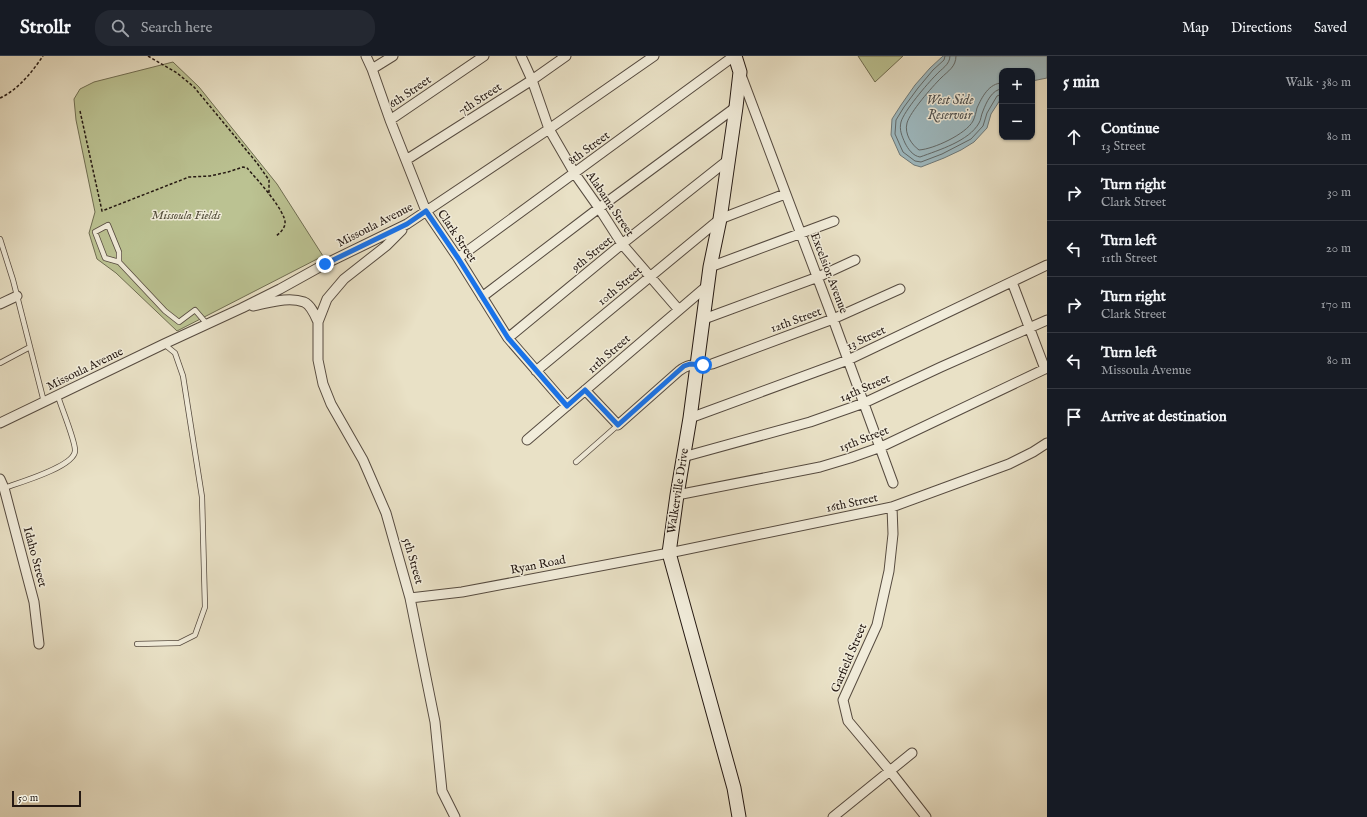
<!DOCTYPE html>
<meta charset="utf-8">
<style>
body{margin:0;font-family:"IM FELL English",serif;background:#242831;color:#f1f3f6}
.controls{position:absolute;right:12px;top:12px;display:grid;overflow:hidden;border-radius:8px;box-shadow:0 1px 3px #0004}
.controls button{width:36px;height:36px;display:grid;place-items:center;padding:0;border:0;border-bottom:1px solid #363941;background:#171b24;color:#f1f3f6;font:20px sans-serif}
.scale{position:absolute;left:12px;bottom:10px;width:69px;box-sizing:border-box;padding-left:4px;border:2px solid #251913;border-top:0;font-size:11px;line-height:14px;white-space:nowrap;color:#251913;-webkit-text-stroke:3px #f1ecda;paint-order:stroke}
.stop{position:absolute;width:12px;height:12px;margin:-9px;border:3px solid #1a73e8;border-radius:50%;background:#fff}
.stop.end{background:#1a73e8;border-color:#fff;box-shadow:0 1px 4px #0008}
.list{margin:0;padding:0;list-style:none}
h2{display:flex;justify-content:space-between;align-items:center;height:52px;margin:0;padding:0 16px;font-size:17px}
h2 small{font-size:13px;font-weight:400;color:#9ea1a6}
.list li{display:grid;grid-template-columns:26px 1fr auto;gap:12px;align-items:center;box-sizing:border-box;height:56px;padding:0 16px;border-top:1px solid #363941}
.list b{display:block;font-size:15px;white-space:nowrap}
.list p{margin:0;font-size:13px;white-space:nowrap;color:#9ea1a6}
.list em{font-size:13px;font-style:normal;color:#9ea1a6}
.icon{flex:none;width:22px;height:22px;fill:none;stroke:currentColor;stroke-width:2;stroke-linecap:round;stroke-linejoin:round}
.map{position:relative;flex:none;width:1047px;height:761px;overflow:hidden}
header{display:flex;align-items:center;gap:24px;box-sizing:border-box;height:56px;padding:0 20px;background:#171b24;border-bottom:1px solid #363941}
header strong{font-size:19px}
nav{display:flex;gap:22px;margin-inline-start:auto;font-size:14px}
.search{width:280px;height:36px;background:#242831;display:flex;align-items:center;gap:10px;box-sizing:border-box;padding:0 14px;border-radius:16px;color:#9ea1a6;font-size:15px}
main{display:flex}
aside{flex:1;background:#171b24}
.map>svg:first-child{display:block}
.green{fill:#bbc292;stroke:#706e52}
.water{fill:#9ebac1;stroke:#6e7a7b}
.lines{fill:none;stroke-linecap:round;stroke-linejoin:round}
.shore{stroke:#626a6a;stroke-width:1}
.lane-casing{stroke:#564b40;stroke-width:6}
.street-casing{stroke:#564b40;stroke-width:11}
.secondary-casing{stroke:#251913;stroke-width:15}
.path{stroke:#251913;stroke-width:1.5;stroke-dasharray:3 2;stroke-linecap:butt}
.lane{stroke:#f1ecda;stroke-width:4.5}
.street{stroke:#f1ecda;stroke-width:9}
.secondary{stroke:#f1ecda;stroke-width:13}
.route{stroke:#1a73e8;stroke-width:5}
.labels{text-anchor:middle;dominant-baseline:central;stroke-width:3;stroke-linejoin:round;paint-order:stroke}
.street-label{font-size:12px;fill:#251913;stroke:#f1ecda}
.park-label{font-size:12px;font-style:italic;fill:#524c39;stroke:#f1ecda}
.water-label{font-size:13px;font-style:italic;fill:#4f5150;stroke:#f1ecda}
</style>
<header>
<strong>Strollr</strong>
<div class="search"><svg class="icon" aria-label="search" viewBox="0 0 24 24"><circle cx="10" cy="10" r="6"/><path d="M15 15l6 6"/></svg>Search here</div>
<nav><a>Map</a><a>Directions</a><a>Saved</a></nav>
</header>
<main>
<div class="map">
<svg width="1047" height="761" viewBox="0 0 1047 761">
<rect width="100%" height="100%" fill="#e9e1c6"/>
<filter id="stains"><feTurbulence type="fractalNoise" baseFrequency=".005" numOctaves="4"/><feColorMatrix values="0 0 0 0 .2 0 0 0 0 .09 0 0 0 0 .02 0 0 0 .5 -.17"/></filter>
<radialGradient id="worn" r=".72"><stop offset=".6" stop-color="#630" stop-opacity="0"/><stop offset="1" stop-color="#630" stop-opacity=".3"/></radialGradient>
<path class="green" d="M858,0H903L875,26Z
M173,6L199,31L277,128L323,200L177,275L116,217L97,203L89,177L95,156L76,64L74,43L80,33L94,26Z"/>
<path class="water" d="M943,0H1047V22L1032,25V15H1002V41L991,58L987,72L974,86L961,94L944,102L921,111L914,109L900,99L891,79L892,63L901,49L915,29L930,12Z"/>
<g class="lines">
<path class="shore" d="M945,0L944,4L933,14L918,32L904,51L896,64L895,78L903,96L915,105L921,106L942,98L971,83L983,70L987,57L997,40L1002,38
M950,0C950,9 941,13 936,19C927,28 904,55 901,66C899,74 902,80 905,87C908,93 913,100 920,101C939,94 969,85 979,67C981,64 981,59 983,55C986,47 992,33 1002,33
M956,0C956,11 948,15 941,22C932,31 910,56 907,67C904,78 912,89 919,94C934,93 966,78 973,65C975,61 976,56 977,52C982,41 989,27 1002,27"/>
<defs>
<path id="lane" d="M0,183L13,224L44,346
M119,206L105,202L95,176L108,169L119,196V206L165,255L179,266L195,254L207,268
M0,307L30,291
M576,406L618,369
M4,432C18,427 74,411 75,395C76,386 61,351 58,340
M137,588L179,587L195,579L205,551L202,441L183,320L175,297L164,288"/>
<path id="street" d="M366,0L372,13L390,64L426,155L458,202L508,282L567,350
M521,0L532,24L549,73L575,118L599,152L622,188L679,254
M372,13L393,0
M741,19L833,263L893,427
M390,64L484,0
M406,104L532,24L566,0
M402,174L386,190L344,223L327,243L318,266V304L323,328L331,348L363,404L386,457L410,542L435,666L442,735L455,761
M458,202L734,0
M710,211L834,165
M1012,226L1045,313
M482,241L599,152L736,51
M0,248L17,240
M253,250C269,247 288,240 304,246C311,249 315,259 318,266
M704,263L818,221L855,204
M508,282L622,188L728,104
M536,315L720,163L785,138
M585,334L618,369L679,315C693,304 698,312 712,308L833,263L900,233
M690,362L848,304L1047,209
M0,367L164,288L242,252L280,233L325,208L407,168L549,73L654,0
M527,384L707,230
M683,401L810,366L864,347L941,311L1047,264
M0,423L4,432L34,546L39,588
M677,439L820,411L850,402L881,391L1047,312
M892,451L893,478L889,515L877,569L843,644L848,665L890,715L926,761
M410,542L462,536L669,497L892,451L1009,408L1033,396L1047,387
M833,761L912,697"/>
<path id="secondary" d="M735,0L740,16L736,51L720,163L710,211L690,362L677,439L669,497L734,732L739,761"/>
</defs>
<use href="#lane" class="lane-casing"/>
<use href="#street" class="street-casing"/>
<use href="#secondary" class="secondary-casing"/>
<path class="path" d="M148,0L177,17L194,31L257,107L269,124V139
M0,42C18,34 32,16 43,0
M80,55L102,155L189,121L210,120L228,116L243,111L247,112C256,122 287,156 285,168C284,173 280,177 276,180"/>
<use href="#lane" class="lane"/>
<use href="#street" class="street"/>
<use href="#secondary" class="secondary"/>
</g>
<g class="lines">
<path class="route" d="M325,208L407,168L426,155L458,202L508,282L567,350L585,334L618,369L684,310L690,308L703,309"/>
</g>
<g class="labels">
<g class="street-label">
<text transform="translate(410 36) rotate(-34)">6th Street</text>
<text transform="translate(480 43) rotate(-33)">7th Street</text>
<text transform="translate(589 92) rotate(-36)">8th Street</text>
<text transform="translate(610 148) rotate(56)">Alabama Street</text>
<text transform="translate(375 169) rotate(-27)">Missoula Avenue</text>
<text transform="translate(457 180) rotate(56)">Clark Street</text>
<text transform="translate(592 198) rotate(-39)">9th Street</text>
<text transform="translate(829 217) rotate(69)">Excelsior Avenue</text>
<text transform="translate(620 230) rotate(-40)">10th Street</text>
<text transform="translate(796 264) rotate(-20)">12th Street</text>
<text transform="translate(866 282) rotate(-25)">13 Street</text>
<text transform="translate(609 298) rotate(-41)">11th Street</text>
<text transform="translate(85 313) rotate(-26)">Missoula Avenue</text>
<text transform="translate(865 332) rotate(-23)">14th Street</text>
<text transform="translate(864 383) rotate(-21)">15th Street</text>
<text transform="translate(678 435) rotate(-81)">Walkerville Drive</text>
<text transform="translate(852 447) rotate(-12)">16th Street</text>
<text transform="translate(35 501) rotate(75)">Idaho Street</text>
<text transform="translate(413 505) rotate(74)">5th Street</text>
<text transform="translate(538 509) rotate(-11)">Ryan Road</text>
<text transform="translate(849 602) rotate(-67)">Garfield Street</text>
</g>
<g class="park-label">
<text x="186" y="159">Missoula Fields</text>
</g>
<g class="water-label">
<text x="950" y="44">West Side<tspan x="950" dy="15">Reservoir</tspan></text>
</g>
</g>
<rect width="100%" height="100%" filter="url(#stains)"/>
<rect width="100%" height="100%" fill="url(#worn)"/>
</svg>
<div class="controls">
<button>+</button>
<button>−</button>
</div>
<div class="scale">50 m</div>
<div class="stop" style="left:703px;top:309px"></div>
<div class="stop end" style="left:325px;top:208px"></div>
</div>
<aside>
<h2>5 min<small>Walk · 380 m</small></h2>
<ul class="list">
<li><svg class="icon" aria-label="ahead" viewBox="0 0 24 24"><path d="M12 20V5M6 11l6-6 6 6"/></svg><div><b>Continue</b><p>13 Street</p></div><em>80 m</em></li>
<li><svg class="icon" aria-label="right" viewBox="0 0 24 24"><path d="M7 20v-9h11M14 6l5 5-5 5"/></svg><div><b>Turn right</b><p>Clark Street</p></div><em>30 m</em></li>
<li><svg class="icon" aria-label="left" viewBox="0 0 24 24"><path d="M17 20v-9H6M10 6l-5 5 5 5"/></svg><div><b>Turn left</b><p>11th Street</p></div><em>20 m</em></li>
<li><svg class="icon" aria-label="right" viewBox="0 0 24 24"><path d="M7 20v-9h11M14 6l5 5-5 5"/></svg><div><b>Turn right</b><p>Clark Street</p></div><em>170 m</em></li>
<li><svg class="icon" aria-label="left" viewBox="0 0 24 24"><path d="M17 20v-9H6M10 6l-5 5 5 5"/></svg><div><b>Turn left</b><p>Missoula Avenue</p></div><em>80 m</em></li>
<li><svg class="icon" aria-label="arrive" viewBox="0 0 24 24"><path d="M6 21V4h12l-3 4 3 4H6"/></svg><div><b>Arrive at destination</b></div></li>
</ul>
</aside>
</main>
